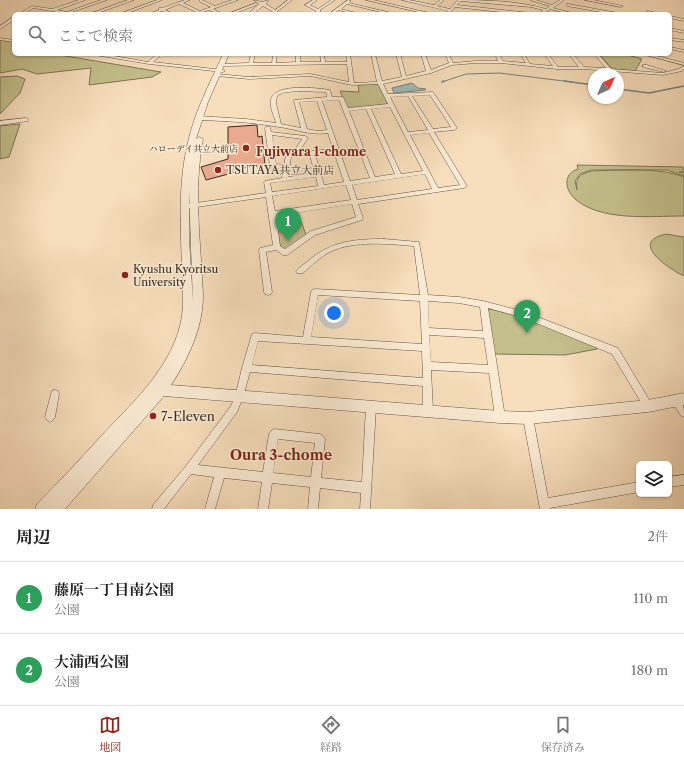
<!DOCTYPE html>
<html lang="ja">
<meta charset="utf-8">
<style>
body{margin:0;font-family:"Libre Caslon Text","Noto Serif JP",serif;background:#f2f2f2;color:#222}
.controls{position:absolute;right:12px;bottom:12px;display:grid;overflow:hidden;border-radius:6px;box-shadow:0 1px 3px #0004}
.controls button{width:36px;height:36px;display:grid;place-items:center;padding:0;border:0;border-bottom:1px solid #e0e0e0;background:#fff;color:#222;font:20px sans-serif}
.compass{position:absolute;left:588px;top:68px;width:36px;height:36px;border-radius:50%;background:#fff;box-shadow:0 1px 3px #0004;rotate:45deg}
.you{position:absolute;left:334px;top:313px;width:14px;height:14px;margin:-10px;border:3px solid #fff;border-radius:50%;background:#1a73e8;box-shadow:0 0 0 6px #1a73e833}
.badge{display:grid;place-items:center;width:26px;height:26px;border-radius:50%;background:#8f2418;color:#fff;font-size:13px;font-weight:700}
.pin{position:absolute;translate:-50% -33px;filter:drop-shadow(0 1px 2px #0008)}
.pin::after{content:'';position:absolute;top:21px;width:14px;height:12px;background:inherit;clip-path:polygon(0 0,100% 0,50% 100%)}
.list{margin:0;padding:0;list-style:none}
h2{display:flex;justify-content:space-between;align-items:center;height:52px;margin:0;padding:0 16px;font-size:17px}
h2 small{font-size:13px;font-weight:400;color:#767676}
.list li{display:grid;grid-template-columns:26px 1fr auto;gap:12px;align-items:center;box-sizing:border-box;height:72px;padding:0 16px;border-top:1px solid #e0e0e0}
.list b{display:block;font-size:15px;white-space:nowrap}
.list p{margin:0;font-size:13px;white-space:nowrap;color:#767676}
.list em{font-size:13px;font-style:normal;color:#767676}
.icon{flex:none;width:22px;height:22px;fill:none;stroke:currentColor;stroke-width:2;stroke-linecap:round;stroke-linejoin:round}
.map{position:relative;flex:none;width:684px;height:509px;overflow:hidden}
.search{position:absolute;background:#fff;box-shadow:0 1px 3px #0004;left:12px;right:12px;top:12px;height:44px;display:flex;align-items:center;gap:10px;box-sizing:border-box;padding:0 14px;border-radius:6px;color:#767676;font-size:15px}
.sheet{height:196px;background:#fff}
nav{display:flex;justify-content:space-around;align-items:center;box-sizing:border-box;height:56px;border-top:1px solid #e0e0e0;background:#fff;font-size:11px;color:#767676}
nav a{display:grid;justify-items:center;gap:2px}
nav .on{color:#8f2418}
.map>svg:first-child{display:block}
.green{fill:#c4bf8c;stroke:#7e7658}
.water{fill:#9fbbb9;stroke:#76827d}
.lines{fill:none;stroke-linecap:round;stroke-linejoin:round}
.stream-far1{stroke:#76827d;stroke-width:1}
.stream{stroke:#76827d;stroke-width:1.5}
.building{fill:#eaaa90;stroke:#392c23}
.minor-casing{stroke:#685849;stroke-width:1}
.tertiary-casing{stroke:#685849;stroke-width:1}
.minor{fill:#faead3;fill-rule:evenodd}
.tertiary{fill:#faead3;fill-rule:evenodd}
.poi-dot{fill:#8f2418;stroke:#faead3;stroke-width:1.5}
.labels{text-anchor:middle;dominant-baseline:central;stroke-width:3;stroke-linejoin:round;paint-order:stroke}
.far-poi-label{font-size:9px;fill:#392c23;stroke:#faead3;text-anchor:end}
.poi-label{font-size:11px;fill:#392c23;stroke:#faead3;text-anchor:start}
.neighbourhood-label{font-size:12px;font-weight:bold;fill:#7a1f14;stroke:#faead3}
.near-poi-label{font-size:13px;fill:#392c23;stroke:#faead3;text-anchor:start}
.near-neighbourhood-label{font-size:14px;font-weight:bold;fill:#7a1f14;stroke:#faead3}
</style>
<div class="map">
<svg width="684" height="509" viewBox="0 0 684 509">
<rect width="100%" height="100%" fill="#f7debc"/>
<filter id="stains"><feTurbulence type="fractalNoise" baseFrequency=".005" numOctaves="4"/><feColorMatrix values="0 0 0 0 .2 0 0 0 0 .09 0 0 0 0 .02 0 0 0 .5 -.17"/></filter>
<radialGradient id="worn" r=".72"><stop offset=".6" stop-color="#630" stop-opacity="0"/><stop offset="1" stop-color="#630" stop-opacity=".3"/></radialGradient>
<path class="green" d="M0,40L14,42V54H54L161,72L152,77L89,85L91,68L37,74L22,69L0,73Z
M624,54L642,59L635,71L612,69L600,55Z
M17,76L25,79L20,93L0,114V77Z
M378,84L388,104L347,109L340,91L359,92L358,85Z
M20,124L9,157L0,159V126Z
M577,165L683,167L684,171L679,172L684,173V176L667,170H591L580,174L575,181L577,190C575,177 580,174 592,171C618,170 660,167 684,177V216C650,216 600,222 574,198C570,194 566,187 567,181C568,174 572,171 578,169Z
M301,221L306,235L285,250L280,246L277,226Z
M666,234L684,237V276C669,269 628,242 666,234Z
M491,309L530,319L596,346L597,349L565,355L494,354L486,311Z"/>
<path class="water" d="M412,83L418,88L426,89L425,90L394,93L392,88Z"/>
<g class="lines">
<path class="stream-far1" d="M442,82L466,74L499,73L572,82"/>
<path class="stream" d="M564,81L594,85
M442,82L444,81
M618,89L649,93L684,86"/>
</g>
<path class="building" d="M257,125L258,137L262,136L265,165L235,168L236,172L206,180L201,167L228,159V127Z"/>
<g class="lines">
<defs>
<path id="minor" d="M79,0H85L57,10L67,12L101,0H107L72,12L78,14H69L33,8L24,14H19L32,6L52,9Z
M128,0H134L95,14H89Z
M157,0H162L125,14H119Z
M185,0H190L183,3L200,11L211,7L200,2V0H202L215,6L232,0H238L213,9L223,14H218L209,10L198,14H192L196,12L179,4L165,10L174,14H169L162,11L154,14H148L159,10V8H162Z
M288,0H292L274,14H270Z
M313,0H317L310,5L318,9L331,0H335L320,10V14H316V11L305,5Z
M348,0L351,1L349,3L396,14H389L347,4L341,9L360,14H353L339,10L333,14H329Z
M366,0H373L434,14H427Z
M402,0H409L434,5L440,0H444L437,6L450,9L458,0C487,0 518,1 546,9L550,6L530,0H536L552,5L560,0H564L553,8L576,14H569L550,9L543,14H538L543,10L531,7L461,1L457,5L530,13L532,14H519L455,7L449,14H445L448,11Z
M585,0H593L623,6L621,7Z
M256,3L259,4L233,14L230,13Z
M568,4L618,13L620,14H612L567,6V4Z
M648,11L656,13L657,14H646V12Z
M670,16L684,19V21L670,18Z
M13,17H14V20L0,29V26Z
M670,28L684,31V33L670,30Z
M0,38L14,40V42L0,40Z
M670,38L684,40V42L670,40Z
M670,47L684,50V52L670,49Z
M93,54H103L148,62L157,54H162L153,62L223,70L225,71L223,72L149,64L95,55Z
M251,54H255L253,63H272L273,54H277L276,63L296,62V54H300V62H321L320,54H324L325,62H347L346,54H350L354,83L377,82L371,54H375L382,81L402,77L396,54H400L406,76L426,71L421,54H425L431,70L449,63L445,54H449L453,63L476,61H498L495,54H499L503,61L526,63L520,54H524L530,64L553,66L544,54H548L558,67H579L569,54H573L584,67L606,68L594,54H598L611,69L663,73L678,69L684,66V69L682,71L663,75L583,69H557L501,63H476L452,65L431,73L383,84L388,94L433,92L457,128L454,130L434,132L467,186L464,188L358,204L363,218L362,220L315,235L287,255H283L276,250L266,252L272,292L271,294L268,295L265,294L264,292L259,250L260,248L273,245L266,197L189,208L186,206L189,204L266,193L264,182L265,181L282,178L283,169L273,168L270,166L265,128L266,127H270L271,132L305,136L308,138L300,150L291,157L288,177L315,173L309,153L312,151L333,149L328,133C311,136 296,129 279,127C252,122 225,121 198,120L195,118L198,116L246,119L276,123C274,116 269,106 271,99C276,83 317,88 330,90L332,97H343L348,108L388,104L378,84L352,85L310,76L249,79L217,76L215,75L217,74L249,77L310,74L349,82L347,64L221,66L219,65L221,64L249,63ZM297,91L326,92L327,97L294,100V101L301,128L281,124L276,103L277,96L282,93ZM430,95L451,127L433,129L412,96ZM408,96L428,130L408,132L390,97ZM339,100L370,178L350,181L322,101ZM317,101L327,130L318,131L307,129L299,102ZM390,107L423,171L401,174L371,109ZM366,109L395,174L375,177L349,111ZM429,133L460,185L438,188L410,135ZM272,135L302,139L296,148L286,155L284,165L276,164ZM334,152L344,182L324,185L315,154ZM425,174L432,189L357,200L352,185ZM316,177L318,186L272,192L270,183ZM346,185L351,200L275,211L272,196ZM352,204L356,217L311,231L285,249L280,246L276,216Z
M642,54H649L684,63V65Z
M643,65H647L666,71L664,72L643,67Z
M26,118L28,119V121L0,125V121Z
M384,239L419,242L428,295L459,297L483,301L525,312L618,348L651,403L653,406L651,409L648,410L645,409L612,354L524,318L488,308L505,417L503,420L500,422L497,420L495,417L489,373L431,370L433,411L431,414L428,415L425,414L423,411V386L250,372L243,397L237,412L198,465L263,472L269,434L271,431L274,429L320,434L323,436L325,439L321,478L362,482L366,407L368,404L371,403L374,404L376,407L370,509H360L361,493L320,488L318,509H308L310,487L272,483L268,509H258L262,482L224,478L215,509H205L214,477L191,474L164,509H152L153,505L186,466L231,406L235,397L242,368L252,334L255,333L303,337L311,292L312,290L315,289L420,295L414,246C388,244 354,240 330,252C320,257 311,266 303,273H297L296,271C299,267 304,264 308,261C331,241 355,239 384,239ZM318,295L420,301L422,344L311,337ZM428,301L459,303L480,307L483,331L429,328ZM429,335L484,338L488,365L431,362ZM258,341L422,351L423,378L252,365ZM278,439L315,443L311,477L273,473Z
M55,390L58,391L59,394L55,417L53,420L50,422L47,420L45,417L51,394L52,391Z
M676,398C684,401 684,409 684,417L681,416L672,402L673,399Z
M528,413L531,415L533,418L548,498L639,482V492L550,508V509H540L523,418L525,415Z
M684,475V485L669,487V477Z"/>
<path id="tertiary" d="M254,0L262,2L268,0L266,4L277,11L273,12L263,6L253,14H248L259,4Z
M223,54H229L208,102L196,139L199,137L203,139C193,192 201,243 203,296C203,328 188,359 171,385L500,411L528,412L648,400L684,393V405L648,412L528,424L500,423L164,396L65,509H35L37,504C60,481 82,457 104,433C138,397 180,359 183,306C183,251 175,196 188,142C195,111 210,83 223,54ZM189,191L193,302L189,239Z"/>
</defs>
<use href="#minor" class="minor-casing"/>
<use href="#tertiary" class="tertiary-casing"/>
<use href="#minor" class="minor"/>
<use href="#tertiary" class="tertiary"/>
</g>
<g class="poi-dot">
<circle cx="246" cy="148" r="4"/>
<circle cx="218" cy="170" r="4"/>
<circle cx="125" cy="275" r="4"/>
<circle cx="153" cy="416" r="4"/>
</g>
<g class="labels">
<g class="far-poi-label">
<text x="238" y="148">ハローデイ共立大前店</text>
</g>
<g class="poi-label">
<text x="226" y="170">TSUTAYA共立大前店</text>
<text x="133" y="269">Kyushu Kyoritsu<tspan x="133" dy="13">University</tspan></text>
</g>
<g class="neighbourhood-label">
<text x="311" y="151">Fujiwara 1-chome</text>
</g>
<g class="near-poi-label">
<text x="161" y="416">7-Eleven</text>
</g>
<g class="near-neighbourhood-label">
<text x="281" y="455">Oura 3-chome</text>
</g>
</g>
<rect width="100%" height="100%" filter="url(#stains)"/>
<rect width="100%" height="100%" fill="url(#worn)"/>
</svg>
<div class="controls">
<button><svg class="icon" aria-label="layers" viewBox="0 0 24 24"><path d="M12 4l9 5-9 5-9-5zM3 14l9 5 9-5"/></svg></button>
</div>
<svg class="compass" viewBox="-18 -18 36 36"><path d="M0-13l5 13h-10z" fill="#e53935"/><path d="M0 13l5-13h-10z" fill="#767676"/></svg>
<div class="you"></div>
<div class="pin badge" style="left:288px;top:241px;background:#2e9e5b">1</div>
<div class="pin badge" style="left:527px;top:333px;background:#2e9e5b">2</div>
<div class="search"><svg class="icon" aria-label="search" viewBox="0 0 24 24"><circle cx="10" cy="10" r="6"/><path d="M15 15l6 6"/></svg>ここで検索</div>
</div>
<section class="sheet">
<h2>周辺<small>2件</small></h2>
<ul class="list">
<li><span class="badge" style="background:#2e9e5b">1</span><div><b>藤原一丁目南公園</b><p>公園</p></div><em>110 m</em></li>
<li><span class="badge" style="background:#2e9e5b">2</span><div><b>大浦西公園</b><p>公園</p></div><em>180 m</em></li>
</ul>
</section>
<nav>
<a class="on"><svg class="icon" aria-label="map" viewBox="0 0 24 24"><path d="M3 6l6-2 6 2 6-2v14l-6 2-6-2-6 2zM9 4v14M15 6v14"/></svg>地図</a>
<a><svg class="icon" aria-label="directions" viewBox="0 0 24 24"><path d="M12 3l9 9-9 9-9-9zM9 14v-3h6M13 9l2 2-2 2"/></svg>経路</a>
<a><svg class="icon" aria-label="saved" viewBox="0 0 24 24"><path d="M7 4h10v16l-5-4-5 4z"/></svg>保存済み</a>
</nav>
